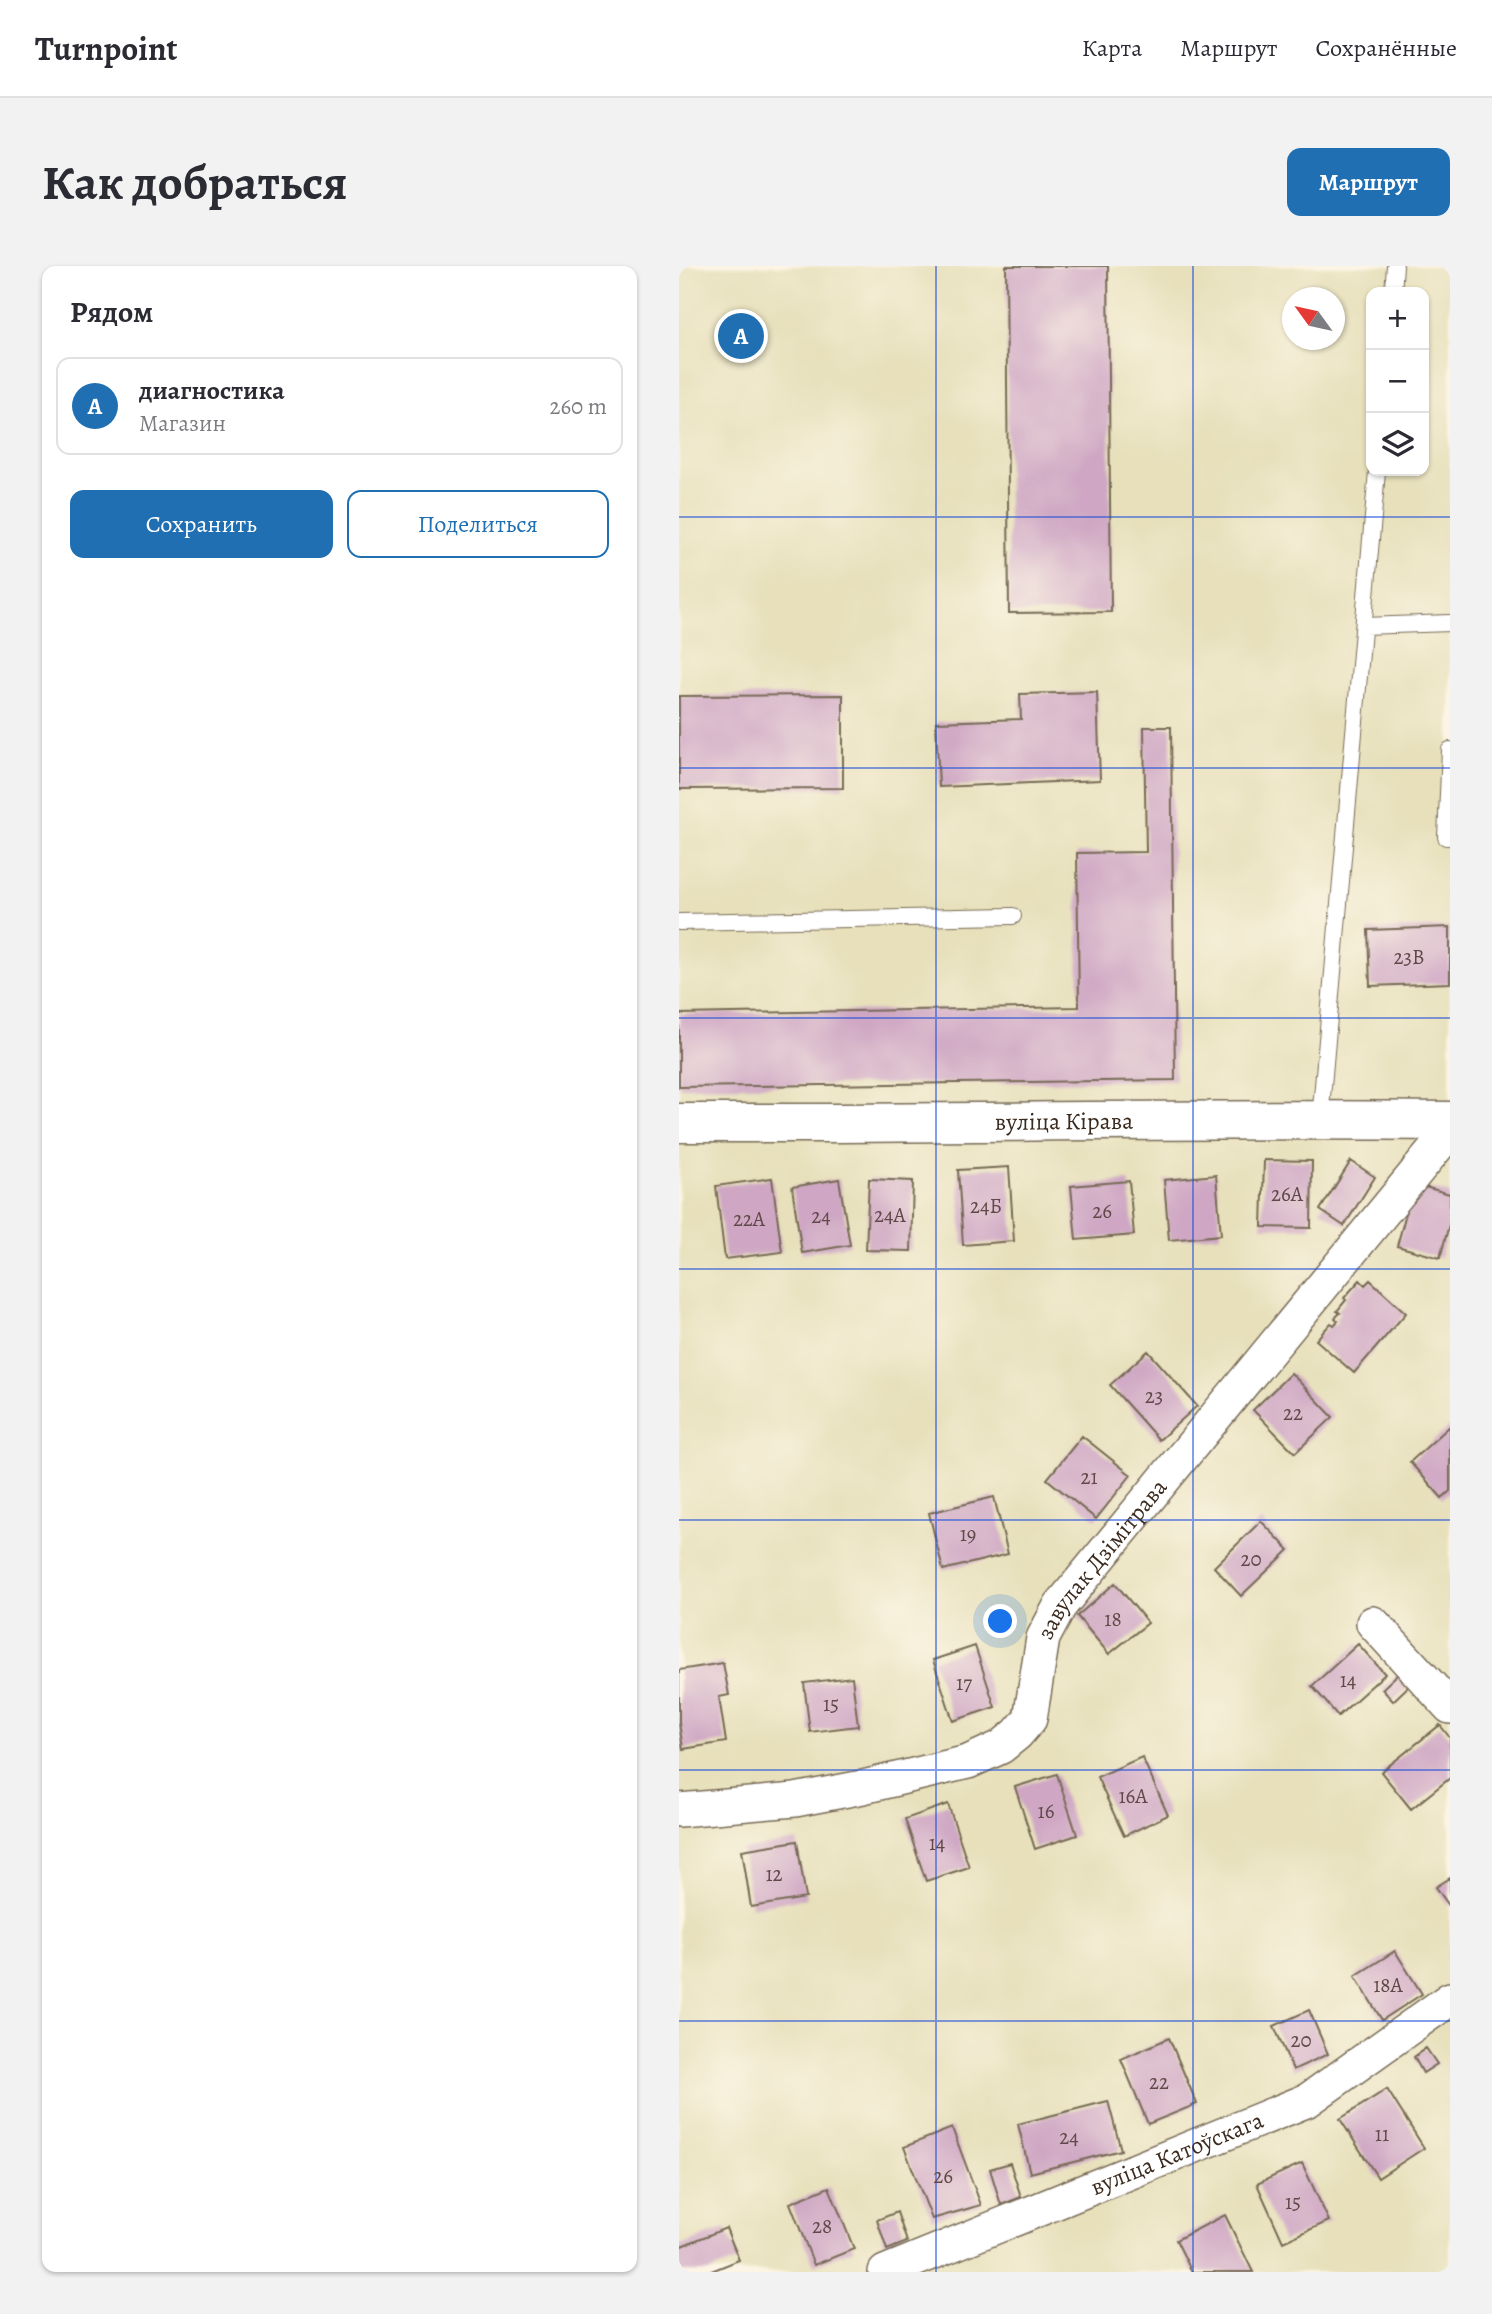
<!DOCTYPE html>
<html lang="ru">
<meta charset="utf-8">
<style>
body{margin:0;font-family:Alegreya,serif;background:#f2f2f3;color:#2b2b33}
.controls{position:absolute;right:21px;top:21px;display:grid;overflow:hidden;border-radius:14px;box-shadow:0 2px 5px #0004}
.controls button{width:63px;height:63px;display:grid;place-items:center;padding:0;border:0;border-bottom:2px solid #e1e1e2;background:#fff;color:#2b2b33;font:35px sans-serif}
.compass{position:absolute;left:603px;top:21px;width:63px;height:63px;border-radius:50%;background:#fff;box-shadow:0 2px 5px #0004;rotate:303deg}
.you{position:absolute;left:322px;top:1356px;width:24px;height:24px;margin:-18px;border:5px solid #fff;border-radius:50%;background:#1a73e8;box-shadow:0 0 0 10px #1a73e833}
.badge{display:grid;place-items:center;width:46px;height:46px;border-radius:50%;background:#1f6fb2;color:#fff;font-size:23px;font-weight:700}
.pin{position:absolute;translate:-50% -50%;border:4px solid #fff;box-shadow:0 2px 7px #0006}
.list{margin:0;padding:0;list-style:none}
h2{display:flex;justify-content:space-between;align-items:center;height:91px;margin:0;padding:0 28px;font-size:30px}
h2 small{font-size:23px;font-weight:400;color:#7c7c81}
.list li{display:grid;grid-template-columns:46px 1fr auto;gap:21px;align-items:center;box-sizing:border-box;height:98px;margin:0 14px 14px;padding:0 14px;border:2px solid #e1e1e2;border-radius:14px}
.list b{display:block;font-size:26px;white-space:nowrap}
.list p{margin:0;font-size:23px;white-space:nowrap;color:#7c7c81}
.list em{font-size:23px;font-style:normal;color:#7c7c81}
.actions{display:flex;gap:14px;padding:21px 28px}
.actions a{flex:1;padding:16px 0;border:2px solid #1f6fb2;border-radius:14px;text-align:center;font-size:24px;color:#1f6fb2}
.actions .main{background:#1f6fb2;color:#fff}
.icon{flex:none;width:38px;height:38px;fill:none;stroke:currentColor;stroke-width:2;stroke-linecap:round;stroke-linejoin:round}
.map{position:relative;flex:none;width:771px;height:2006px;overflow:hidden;border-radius:14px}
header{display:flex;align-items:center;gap:42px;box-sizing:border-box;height:98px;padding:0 35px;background:#fff;border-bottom:2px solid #e1e1e2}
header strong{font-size:33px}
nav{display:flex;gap:38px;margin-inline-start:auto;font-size:24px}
.intro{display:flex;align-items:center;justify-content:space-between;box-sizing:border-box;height:168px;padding:0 42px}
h1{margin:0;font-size:49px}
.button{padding:18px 32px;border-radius:14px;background:#1f6fb2;color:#fff;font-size:24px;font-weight:700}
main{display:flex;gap:42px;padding:0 42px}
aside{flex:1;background:#fff;border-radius:14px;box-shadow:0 2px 5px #0004}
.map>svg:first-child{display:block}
.building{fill:#cfa7c4}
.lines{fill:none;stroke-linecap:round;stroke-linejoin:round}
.lane-casing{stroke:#776a55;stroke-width:18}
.street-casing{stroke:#776a55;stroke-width:36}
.secondary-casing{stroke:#776a55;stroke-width:41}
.lane{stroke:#fff;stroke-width:16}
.street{stroke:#fff;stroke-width:33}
.secondary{stroke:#fff;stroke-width:38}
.grid{fill:none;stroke:#1d4ed8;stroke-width:2;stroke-opacity:0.55}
.labels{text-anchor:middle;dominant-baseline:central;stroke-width:5;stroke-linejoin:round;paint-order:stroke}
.number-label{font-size:21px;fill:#604948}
.street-label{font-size:24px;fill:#3b2a1e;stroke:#fcf5e5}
</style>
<header>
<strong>Turnpoint</strong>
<nav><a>Карта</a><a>Маршрут</a><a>Сохранённые</a></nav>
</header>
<div class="intro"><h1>Как добраться</h1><a class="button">Маршрут</a></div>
<main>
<aside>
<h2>Рядом<small></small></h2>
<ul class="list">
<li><span class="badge">A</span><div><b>диагностика</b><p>Магазин</p></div><em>260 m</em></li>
</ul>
<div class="actions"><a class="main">Сохранить</a><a>Поделиться</a></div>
</aside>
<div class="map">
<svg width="771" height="2006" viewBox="0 0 771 2006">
<rect width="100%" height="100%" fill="#fcf5e5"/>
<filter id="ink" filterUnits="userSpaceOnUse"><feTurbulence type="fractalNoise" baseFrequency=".0143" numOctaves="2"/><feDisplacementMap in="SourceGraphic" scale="14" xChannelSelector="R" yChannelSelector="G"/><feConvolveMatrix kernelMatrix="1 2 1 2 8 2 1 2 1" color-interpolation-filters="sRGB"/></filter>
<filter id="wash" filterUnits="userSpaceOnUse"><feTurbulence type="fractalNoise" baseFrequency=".00686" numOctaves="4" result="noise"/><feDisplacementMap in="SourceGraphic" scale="28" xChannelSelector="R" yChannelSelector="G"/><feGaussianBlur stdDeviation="1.57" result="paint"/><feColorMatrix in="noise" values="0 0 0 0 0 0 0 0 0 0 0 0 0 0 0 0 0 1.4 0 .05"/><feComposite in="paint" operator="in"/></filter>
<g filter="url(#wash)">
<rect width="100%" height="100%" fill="#e7e0bb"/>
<g id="blocks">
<path class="building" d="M327,0H429L432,346L330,347Z
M418,426L421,514L260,521L257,456L342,453L341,428Z
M164,429V522L0,523V430Z
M465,461H492L496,814L0,821V748L400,741L398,587L467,586Z
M771,661V717L691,720L689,664Z
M585,894L633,895L632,962L583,961Z
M672,895L696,911L665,960L641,944Z
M330,901L335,975L284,979L279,904Z
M537,909L542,969L490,974L485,914Z
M93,912L103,986L46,993L37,920Z
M160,913L171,979L123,987L113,921Z
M190,913L234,915L232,985L187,984Z
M450,915L455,969L397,974L392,920Z
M735,918L771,928V955L761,992L718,980Z
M681,1014L686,1019L691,1014L727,1047L675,1107L637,1074L652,1057L655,1059L659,1055L656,1052L661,1047L658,1045L667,1034L665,1032Z
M469,1085L518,1140L480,1174L431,1119Z
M612,1107L654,1151L616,1187L574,1144Z
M771,1160V1225L763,1232L731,1196Z
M403,1170L452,1209L417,1253L368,1213Z
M315,1231L329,1288L264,1304L250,1247Z
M582,1255L610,1284L562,1330L535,1301Z
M436,1317L469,1357L430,1388L398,1350Z
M679,1378L706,1408L659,1450L633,1420Z
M296,1380L316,1441L274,1455L254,1394Z
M44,1397L50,1429L40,1431L47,1476L4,1483L0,1457V1404Z
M723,1404L734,1416L714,1435L703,1423Z
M173,1411L179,1460L131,1466L125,1417Z
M761,1459L771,1472V1512L732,1543L702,1506Z
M463,1491L489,1549L445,1570L418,1511Z
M378,1508L398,1569L356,1583L336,1521Z
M269,1538L290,1601L247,1615L226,1553Z
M118,1575L127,1632L72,1641L63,1584Z
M771,1612V1641L757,1621Z
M716,1685L743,1728L703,1754L676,1710Z
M630,1744L649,1788L614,1804L595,1760Z
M490,1772L518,1838L469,1858L442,1793Z
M747,1782L758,1798L744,1807L735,1791Z
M708,1823L745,1882L699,1912L661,1853Z
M429,1835L442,1884L351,1907L339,1858Z
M273,1862L302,1939L253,1953L225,1881Z
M331,1897L342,1931L322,1939L311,1903Z
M623,1897L650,1955L604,1976L578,1918Z
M150,1921L175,1983L135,1999L111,1937Z
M218,1946L228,1976L208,1984L198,1954Z
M546,1949L574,2006H513L497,1974Z
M47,1962L60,1994L30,2006H1L0,1981Z"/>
</g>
</g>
<g filter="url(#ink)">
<use href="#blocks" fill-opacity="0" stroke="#776a55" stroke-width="2"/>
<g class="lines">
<defs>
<path id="lane" d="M714,26L716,0
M685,360L771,357
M771,484L767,571H771
M0,656L334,650
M641,854L698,205"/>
<g id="street">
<path d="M694,1357L771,1441"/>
<path id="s1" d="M0,1544L116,1534L184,1521L289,1496L322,1481L338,1468L351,1453L364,1372L381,1340L771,865"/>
<path id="s2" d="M206,2006L629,1834L771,1733"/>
</g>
<g id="secondary">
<path id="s3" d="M0,857C257,858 514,852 771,855"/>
</g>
</defs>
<use href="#lane" class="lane-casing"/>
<use href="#street" class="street-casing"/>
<use href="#secondary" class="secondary-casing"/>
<use href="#lane" class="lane"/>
<use href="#street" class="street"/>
<use href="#secondary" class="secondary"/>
</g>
</g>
<path class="grid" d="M257,0V2006M514,0V2006M0,251H771M0,502H771M0,752H771M0,1003H771M0,1254H771M0,1504H771M0,1755H771"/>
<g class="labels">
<g class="number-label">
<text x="730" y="691">23В</text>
<text x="608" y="928">26А</text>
<text x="307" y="940">24Б</text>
<text x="423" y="945">26</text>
<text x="211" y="949">24А</text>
<text x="142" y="950">24</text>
<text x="70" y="953">22А</text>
<text x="475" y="1130">23</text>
<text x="614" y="1147">22</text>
<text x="410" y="1211">21</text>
<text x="289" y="1268">19</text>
<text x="572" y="1293">20</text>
<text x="434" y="1353">18</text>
<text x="669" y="1414">14</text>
<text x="285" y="1417">17</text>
<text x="152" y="1438">15</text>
<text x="454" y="1530">16А</text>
<text x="367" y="1545">16</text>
<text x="258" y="1577">14</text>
<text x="95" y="1608">12</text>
<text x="709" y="1719">18А</text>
<text x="622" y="1774">20</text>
<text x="480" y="1816">22</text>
<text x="703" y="1868">11</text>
<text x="390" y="1871">24</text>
<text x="264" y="1910">26</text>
<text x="614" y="1936">15</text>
<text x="143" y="1960">28</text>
</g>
<g class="street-label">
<text stroke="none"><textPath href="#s3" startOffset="385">вуліца Кірава</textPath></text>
<text stroke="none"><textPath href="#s1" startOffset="551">завулак Дзімітрава</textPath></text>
<text stroke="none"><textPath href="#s2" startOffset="315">вуліца Катоўскага</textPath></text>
</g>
</g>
</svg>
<div class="controls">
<button>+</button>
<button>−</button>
<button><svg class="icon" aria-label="layers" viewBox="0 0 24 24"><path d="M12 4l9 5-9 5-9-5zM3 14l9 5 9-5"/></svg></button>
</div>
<svg class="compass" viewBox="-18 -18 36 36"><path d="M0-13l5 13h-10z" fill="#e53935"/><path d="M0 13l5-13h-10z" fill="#7c7c81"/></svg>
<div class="you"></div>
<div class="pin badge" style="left:62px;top:70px">A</div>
</div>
</main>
